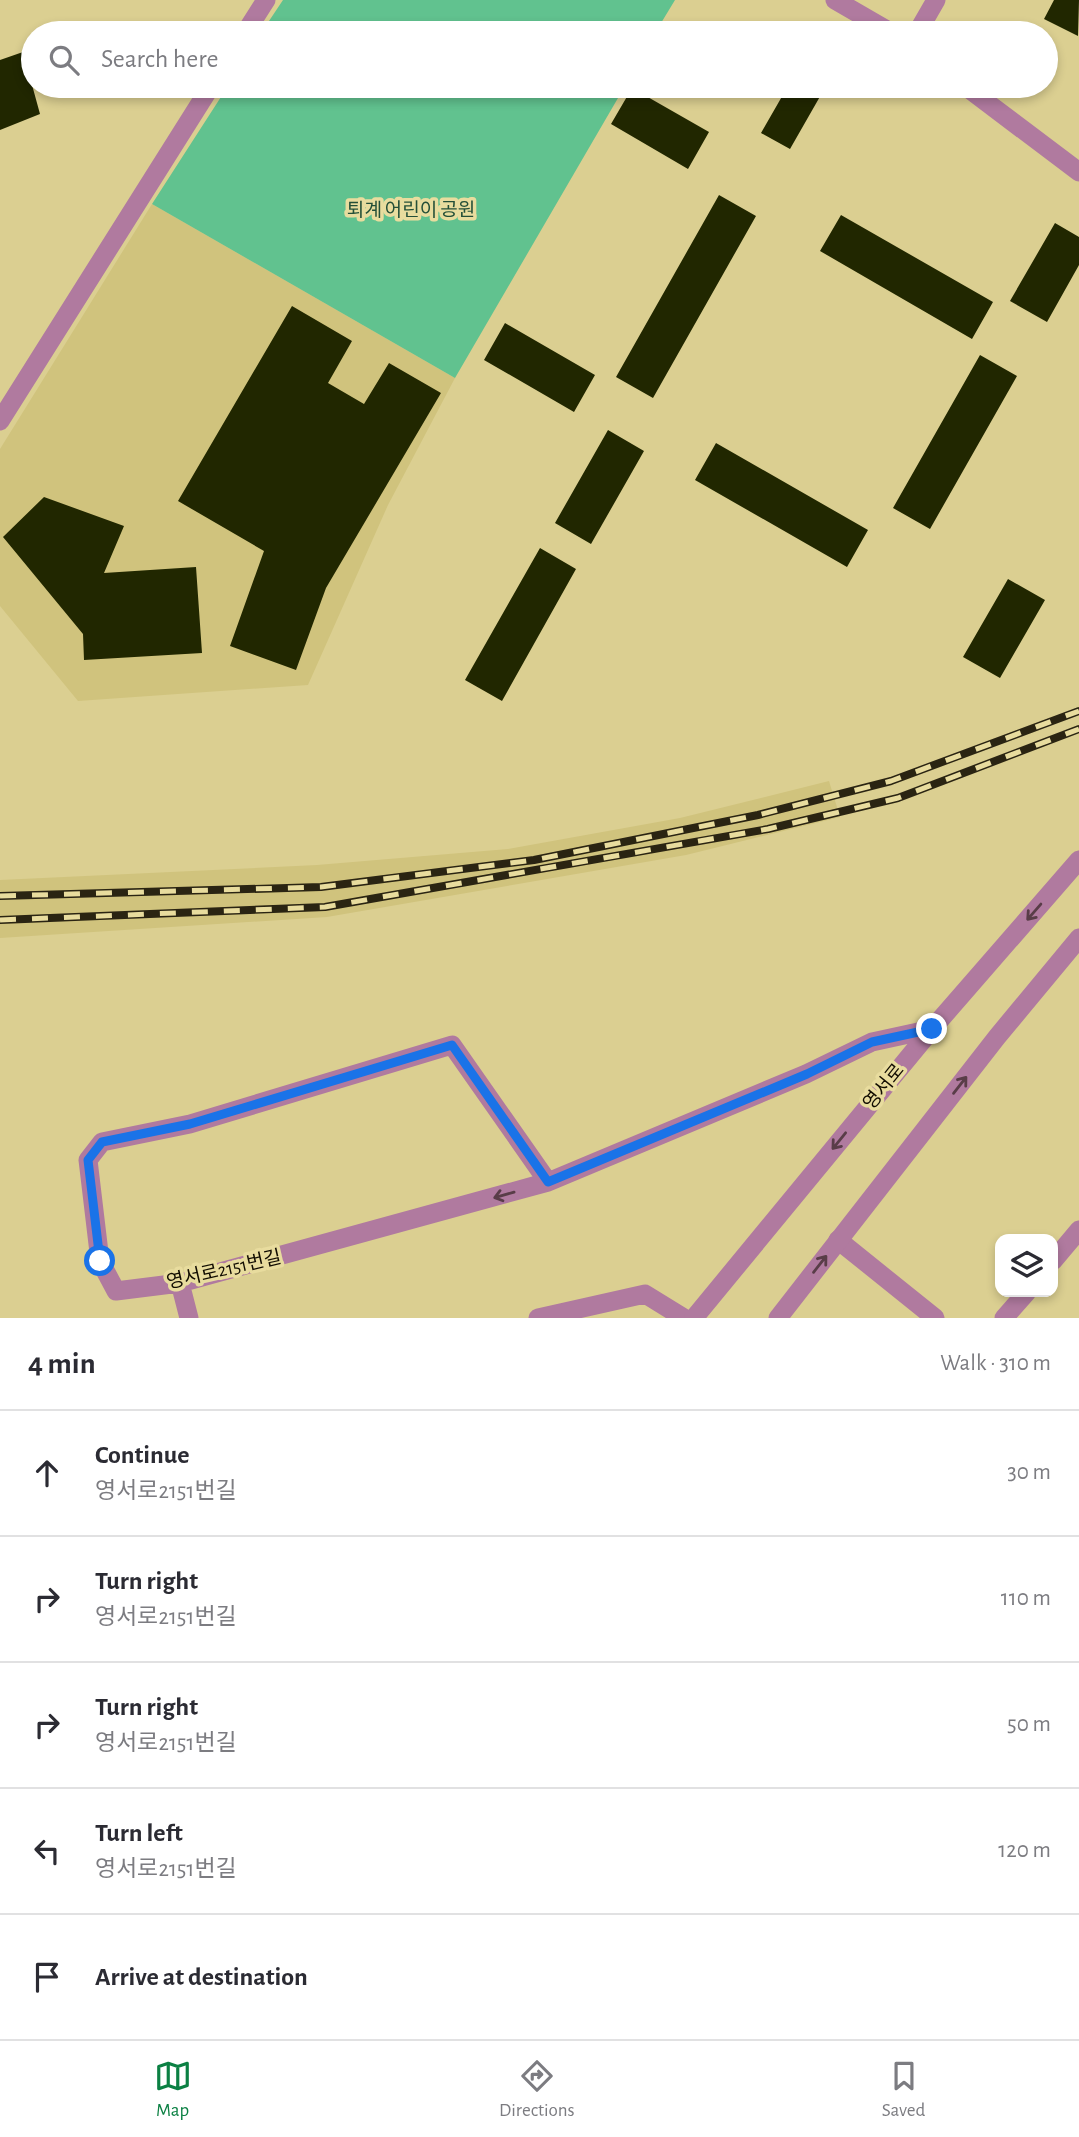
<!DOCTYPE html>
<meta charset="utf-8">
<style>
body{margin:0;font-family:"Alegreya Sans","Noto Sans KR",sans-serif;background:#f7f7f7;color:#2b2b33}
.controls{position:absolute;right:21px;bottom:21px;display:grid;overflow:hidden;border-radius:14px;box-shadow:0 4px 10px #0003}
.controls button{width:63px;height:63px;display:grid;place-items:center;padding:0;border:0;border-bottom:2px solid #e1e1e2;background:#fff;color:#2b2b33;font:35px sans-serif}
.stop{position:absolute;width:21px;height:21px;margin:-16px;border:5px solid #1a73e8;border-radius:50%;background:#fff}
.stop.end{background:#1a73e8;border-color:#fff;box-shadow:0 2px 7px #0008}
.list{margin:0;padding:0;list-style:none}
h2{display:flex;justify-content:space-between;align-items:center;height:91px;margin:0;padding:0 28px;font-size:30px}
h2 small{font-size:23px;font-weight:400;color:#7c7c81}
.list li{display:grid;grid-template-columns:46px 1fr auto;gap:21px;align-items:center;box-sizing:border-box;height:126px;padding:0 28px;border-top:2px solid #e1e1e2}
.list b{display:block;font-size:26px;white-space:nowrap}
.list p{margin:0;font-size:23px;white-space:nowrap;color:#7c7c81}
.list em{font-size:23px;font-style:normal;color:#7c7c81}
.icon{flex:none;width:38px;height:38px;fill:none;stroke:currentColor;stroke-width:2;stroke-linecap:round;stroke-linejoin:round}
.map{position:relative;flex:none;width:1079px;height:1318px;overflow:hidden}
.search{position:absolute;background:#fff;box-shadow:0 4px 10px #0003;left:21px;right:21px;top:21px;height:77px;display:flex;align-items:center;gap:18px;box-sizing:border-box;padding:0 24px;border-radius:38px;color:#7c7c81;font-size:26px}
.sheet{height:721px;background:#fff}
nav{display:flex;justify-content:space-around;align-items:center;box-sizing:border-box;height:98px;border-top:2px solid #e1e1e2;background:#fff;font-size:19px;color:#7c7c81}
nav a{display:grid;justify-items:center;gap:4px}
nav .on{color:#0b8043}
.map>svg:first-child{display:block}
.built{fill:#d0c37d}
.green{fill:#61c28f}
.building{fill:#212700}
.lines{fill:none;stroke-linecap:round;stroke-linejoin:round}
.minor{stroke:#b07a9f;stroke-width:19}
.tertiary{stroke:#b07a9f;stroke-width:19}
.rail-casing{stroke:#2a2412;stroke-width:8}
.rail{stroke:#e8dc9e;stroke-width:5;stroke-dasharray:16;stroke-linecap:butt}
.oneway{stroke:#593d48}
.route{stroke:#1a73e8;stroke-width:9}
.labels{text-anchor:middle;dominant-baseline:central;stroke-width:7;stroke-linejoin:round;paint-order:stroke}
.park-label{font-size:19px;fill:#244f38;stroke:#e8dc9e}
.street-label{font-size:19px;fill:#110c00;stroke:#e8dc9e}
</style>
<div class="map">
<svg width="1079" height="1318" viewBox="0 0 1079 1318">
<rect width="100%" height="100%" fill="#dbcf91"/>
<path class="built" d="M152,204L455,378L388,505L308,685L78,701L0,606V449Z
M829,781L840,817L686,855L327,917L0,938V880L317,865L508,849L680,818Z"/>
<path class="green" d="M283,0H675L655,33H261Z
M228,86H625L455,378L152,204Z"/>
<path class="building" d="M1054,0H1079L1078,36L1044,19Z
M23,52L40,114L0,130V60Z
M788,86H826L790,149L761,133Z
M632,88L709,132L688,169L611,124Z
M719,195L756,216L653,398L616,377Z
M841,215L993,302L972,339L820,251Z
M1055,223L1079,237V265L1047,322L1010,301Z
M292,306L352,341L328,383L364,404L389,363L441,393L326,588L296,670L230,646L264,551L178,501Z
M505,323L595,375L574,412L484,360Z
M980,355L1017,376L930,529L893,508Z
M608,430L644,451L591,544L555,523Z
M716,443L868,530L847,567L695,480Z
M44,497L124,526L104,573L196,567L202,653L84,660L83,634L3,537Z
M540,548L576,569L502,701L465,680Z
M1008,579L1045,600L1000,678L963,657Z"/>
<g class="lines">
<path class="minor" d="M835,0L892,33
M245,33L266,0
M917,33L936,0
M965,86L1079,172
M0,421L211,86
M548,1182L452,1045L190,1124L102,1142L88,1160L100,1261L116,1291L180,1283L548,1182L806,1074L872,1042L932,1029
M838,1240L935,1318
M1053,1261L1079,1230
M180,1283L189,1318
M538,1318L645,1294L684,1318
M1004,1318L1027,1292"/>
<path class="tertiary" d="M694,1318L932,1029L1079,860
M778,1318L997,1037L1079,938"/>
<defs>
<path id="rail" d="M0,896L321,887L534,860L758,815L891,781L1079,711
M0,920L325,907L768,829L898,798L1079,729"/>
</defs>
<use href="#rail" class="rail-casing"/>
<use href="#rail" class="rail"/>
</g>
<defs><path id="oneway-shaft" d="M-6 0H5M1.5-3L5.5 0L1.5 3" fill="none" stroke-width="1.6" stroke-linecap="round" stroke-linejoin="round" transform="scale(1.75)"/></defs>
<g class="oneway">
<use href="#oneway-shaft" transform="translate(1034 912) rotate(131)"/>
<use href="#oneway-shaft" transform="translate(960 1085) rotate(-52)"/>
<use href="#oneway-shaft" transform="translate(839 1141) rotate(129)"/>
<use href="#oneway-shaft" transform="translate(504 1195) rotate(164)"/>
<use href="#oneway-shaft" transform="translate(820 1264) rotate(-52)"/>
</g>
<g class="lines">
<path class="route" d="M100,1261L88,1160L102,1142L190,1124L452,1045L548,1182L807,1074L872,1042L932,1029"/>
</g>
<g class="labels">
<g class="park-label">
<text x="411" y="210">퇴계 어린이 공원</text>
</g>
<g class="street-label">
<text transform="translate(884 1087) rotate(-51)">영서로</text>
<text transform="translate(224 1270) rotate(-13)">영서로2151번길</text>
</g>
</g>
</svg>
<div class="controls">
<button><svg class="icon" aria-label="layers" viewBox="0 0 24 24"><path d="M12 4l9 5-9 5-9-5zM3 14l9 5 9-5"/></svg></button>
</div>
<div class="stop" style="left:100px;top:1261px"></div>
<div class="stop end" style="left:932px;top:1029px"></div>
<div class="search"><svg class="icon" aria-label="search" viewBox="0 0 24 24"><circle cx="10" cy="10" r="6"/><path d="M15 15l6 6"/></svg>Search here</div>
</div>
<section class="sheet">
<h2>4 min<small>Walk · 310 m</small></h2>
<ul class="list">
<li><svg class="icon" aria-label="ahead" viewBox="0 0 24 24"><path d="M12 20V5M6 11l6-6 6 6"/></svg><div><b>Continue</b><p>영서로2151번길</p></div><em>30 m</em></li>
<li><svg class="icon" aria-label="right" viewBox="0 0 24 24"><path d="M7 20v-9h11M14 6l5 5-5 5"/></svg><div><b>Turn right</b><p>영서로2151번길</p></div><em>110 m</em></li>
<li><svg class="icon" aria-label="right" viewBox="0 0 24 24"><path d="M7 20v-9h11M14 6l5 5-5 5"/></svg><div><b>Turn right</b><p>영서로2151번길</p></div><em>50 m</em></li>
<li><svg class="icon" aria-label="left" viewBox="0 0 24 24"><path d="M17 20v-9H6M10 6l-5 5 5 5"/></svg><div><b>Turn left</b><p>영서로2151번길</p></div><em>120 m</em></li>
<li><svg class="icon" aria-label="arrive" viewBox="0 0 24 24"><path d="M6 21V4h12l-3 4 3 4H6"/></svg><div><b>Arrive at destination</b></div></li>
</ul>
</section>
<nav>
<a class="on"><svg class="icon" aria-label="map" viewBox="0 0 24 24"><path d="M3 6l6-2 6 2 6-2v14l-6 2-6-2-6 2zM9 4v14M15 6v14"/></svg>Map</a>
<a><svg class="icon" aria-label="directions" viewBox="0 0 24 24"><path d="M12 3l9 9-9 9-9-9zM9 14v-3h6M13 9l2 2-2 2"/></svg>Directions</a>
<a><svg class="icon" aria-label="saved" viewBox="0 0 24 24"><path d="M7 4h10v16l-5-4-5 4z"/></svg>Saved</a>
</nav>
